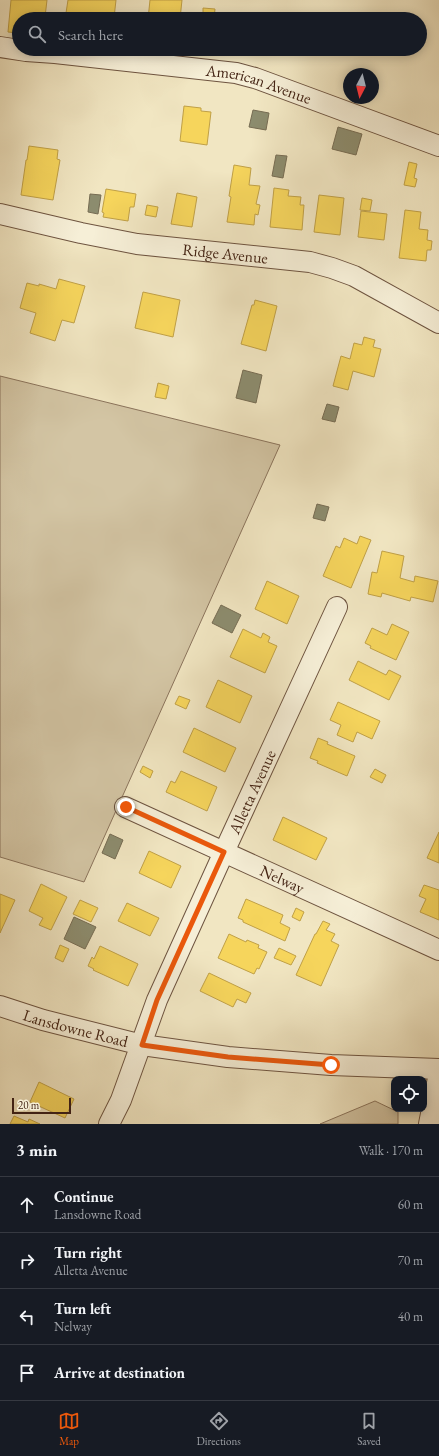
<!DOCTYPE html>
<meta charset="utf-8">
<style>
body{margin:0;font-family:"EB Garamond",serif;background:#20242c;color:#f1f3f6}
.controls{position:absolute;right:12px;bottom:12px;display:grid;overflow:hidden;border-radius:8px;box-shadow:0 2px 10px #0003}
.controls button{width:36px;height:36px;display:grid;place-items:center;padding:0;border:0;border-bottom:1px solid #363941;background:#171b24;color:#f1f3f6;font:20px sans-serif}
.compass{position:absolute;left:343px;top:68px;width:36px;height:36px;border-radius:50%;background:#171b24;box-shadow:0 2px 10px #0003;rotate:187deg}
.scale{position:absolute;left:12px;bottom:10px;width:59px;box-sizing:border-box;padding-left:4px;border:2px solid #432314;border-top:0;font-size:11px;line-height:14px;white-space:nowrap;color:#432314;-webkit-text-stroke:3px #f6efd7;paint-order:stroke}
.stop{position:absolute;width:12px;height:12px;margin:-9px;border:3px solid #ea580c;border-radius:50%;background:#fff}
.stop.end{background:#ea580c;border-color:#fff;box-shadow:0 1px 4px #0008}
.list{margin:0;padding:0;list-style:none}
h2{display:flex;justify-content:space-between;align-items:center;height:52px;margin:0;padding:0 16px;font-size:17px}
h2 small{font-size:13px;font-weight:400;color:#9ea1a6}
.list li{display:grid;grid-template-columns:26px 1fr auto;gap:12px;align-items:center;box-sizing:border-box;height:56px;padding:0 16px;border-top:1px solid #363941}
.list b{display:block;font-size:15px;white-space:nowrap}
.list p{margin:0;font-size:13px;white-space:nowrap;color:#9ea1a6}
.list em{font-size:13px;font-style:normal;color:#9ea1a6}
.icon{flex:none;width:22px;height:22px;fill:none;stroke:currentColor;stroke-width:2;stroke-linecap:round;stroke-linejoin:round}
.map{position:relative;flex:none;width:439px;height:1124px;overflow:hidden}
.search{position:absolute;background:#171b24;box-shadow:0 2px 10px #0003;left:12px;right:12px;top:12px;height:44px;display:flex;align-items:center;gap:10px;box-sizing:border-box;padding:0 14px;border-radius:22px;color:#9ea1a6;font-size:15px}
.sheet{height:276px;background:#171b24}
nav{display:flex;justify-content:space-around;align-items:center;box-sizing:border-box;height:56px;border-top:1px solid #363941;background:#171b24;font-size:11px;color:#9ea1a6}
nav a{display:grid;justify-items:center;gap:2px}
nav .on{color:#ea580c}
.map>svg:first-child{display:block}
.green{fill:#d3c5a4;stroke:#8b745c}
.homes{fill:#f6d55c;stroke:#c0a046}
.industry{fill:#8c8c6e;stroke:#766c53}
.lines{fill:none;stroke-linecap:round;stroke-linejoin:round}
.minor-casing{stroke:#6e5440;stroke-width:22}
.minor{stroke:#f6efd7;stroke-width:20}
.route{stroke:#ea580c;stroke-width:5}
.labels{text-anchor:middle;dominant-baseline:central;stroke-width:4;stroke-linejoin:round;paint-order:stroke}
.street-label{font-size:16px;fill:#432314;stroke:#f6efd7}
</style>
<div class="map">
<svg width="439" height="1124" viewBox="0 0 439 1124">
<rect width="100%" height="100%" fill="#f1e6c2"/>
<filter id="stains"><feTurbulence type="fractalNoise" baseFrequency=".005" numOctaves="4"/><feColorMatrix values="0 0 0 0 .2 0 0 0 0 .09 0 0 0 0 .02 0 0 0 .5 -.17"/></filter>
<radialGradient id="worn" r=".72"><stop offset=".6" stop-color="#630" stop-opacity="0"/><stop offset="1" stop-color="#630" stop-opacity=".3"/></radialGradient>
<path class="green" d="M0,376L280,445L84,882L0,857Z
M375,1101L398,1112V1124H320Z"/>
<path class="homes" d="M11,0H47L45,17L42,16L41,19H19V33L8,32Z
M68,0H116L114,18L66,13Z
M150,0H182L180,19H148Z
M203,8L215,9L214,19H203Z
M206,49H225V53L206,52Z
M184,106L201,108V111L211,112L207,145L180,141Z
M29,146L58,150L57,159L60,160L53,200L21,195L26,160H27Z
M409,162L417,164L414,178L417,179L415,187L404,185Z
M234,165L251,168L249,185L260,186L256,204L260,205L258,215L255,214L254,225L227,222L231,197L229,196Z
M274,188L289,190L288,196L301,197L300,205H304L302,230L270,227Z
M106,189L136,194L134,207H130L128,221L103,217L104,213L102,212Z
M177,193L197,197L192,227L171,224Z
M319,195L344,198L340,235L314,232Z
M362,198L372,200L370,211L360,210Z
M147,205L158,207L156,217L145,215Z
M405,210L421,212L419,229L428,230L427,240L432,241L431,250H427L426,261L399,258Z
M361,211L387,214L384,240L358,237Z
M59,279L85,286L74,323L62,320L55,341L30,333L36,313L20,308L27,283L39,286V284L56,289Z
M143,292L180,300L173,337L135,328Z
M255,300L277,306L266,351L241,344L252,305H254Z
M364,337L375,340L373,347L381,349L374,377L353,371L348,390L333,386L341,356L350,359L354,343L362,345Z
M158,383L169,386L166,399L155,397Z
M360,536L371,540L351,588L323,576L336,546L340,548L344,538L357,544Z
M382,551L404,556L400,578L414,582L415,576L438,581L433,602L411,597L410,601L382,593L381,597L368,594L372,572L377,573Z
M267,581L299,596L287,624L255,609Z
M392,624L409,632L396,660L370,648L371,646L365,643L372,628L387,635Z
M243,629L261,638L263,633L270,637L268,642L277,646L265,673L230,657Z
M358,661L386,675L389,670L401,676L389,700L349,680Z
M218,680L252,696L240,723L206,707Z
M179,696L190,700L186,709L175,704Z
M338,702L380,721L372,739L357,732L353,742L337,735L341,725L330,720Z
M194,728L236,748L225,772L183,752Z
M318,738L328,742L327,744L355,756L347,776L317,763L318,761L310,758Z
M143,766L153,771L150,778L140,772Z
M375,769L386,775L382,783L370,777Z
M181,771L217,787L207,811L166,792L171,781L175,783Z
M283,817L327,838L316,860L273,840Z
M439,832V863L427,858Z
M149,851L181,866L171,888L139,873Z
M41,884L67,897L51,930L39,925L43,918L29,911Z
M424,885L439,890V920L420,912L426,899L419,896Z
M0,894L15,900L0,933Z
M246,899L283,915L280,923L290,928L285,941L243,922V920L238,918Z
M80,900L98,908L91,922L73,914Z
M127,903L159,918L150,936L118,921Z
M296,908L304,912L300,921L292,917Z
M323,921L330,924L326,930L335,934L331,941L339,945L321,986L296,975L315,934H316Z
M229,934L246,942L247,940L259,945L258,948L267,952L259,969L257,968L254,974L218,958Z
M60,945L69,949L63,962L55,958Z
M100,946L138,964L128,986L93,970L94,969L88,966L92,957L94,959Z
M279,948L296,956L291,965L274,958Z
M209,973L251,993L246,1003L237,999L233,1007L200,991Z
M39,1082L74,1099L65,1118L30,1102Z
M14,1116L28,1122L29,1119L40,1124H10Z"/>
<path class="industry" d="M253,110L269,113L266,130L249,127Z
M338,127L362,134L356,155L332,149Z
M276,155L287,156L283,178L272,176Z
M90,194L101,195L98,214L88,212Z
M243,370L262,375L256,403L236,398Z
M327,404L339,407L335,422L322,419Z
M317,504L329,507L325,521L313,518Z
M221,605L241,615L232,633L212,623Z
M110,834L123,840L115,859L102,853Z
M74,917L96,927L85,949L64,939Z"/>
<g class="lines">
<defs>
<g id="minor">
<path id="s1" d="M0,47L26,51L55,53L236,73L255,78L439,146"/>
<path id="s2" d="M0,214L81,233L137,244L310,262L332,268L354,276L439,323"/>
<path id="s3" d="M125,807L439,950"/>
<path id="s4" d="M0,1006L43,1020L142,1045L228,1057L331,1065L439,1069"/>
<path id="s5" d="M109,1124L121,1100L157,1000L224,852L337,607"/>
<path d="M429,1124L439,1073"/>
</g>
</defs>
<use href="#minor" class="minor-casing"/>
<use href="#minor" class="minor"/>
</g>
<g class="lines">
<path class="route" d="M126,807L224,852L157,1000L142,1045L228,1057L331,1065"/>
</g>
<g class="labels">
<g class="street-label">
<text stroke="none"><textPath href="#s1" startOffset="262">American Avenue</textPath></text>
<text stroke="none"><textPath href="#s2" startOffset="229">Ridge Avenue</textPath></text>
<text stroke="none"><textPath href="#s5" startOffset="362">Alletta Avenue</textPath></text>
<text stroke="none"><textPath href="#s3" startOffset="173">Nelway</textPath></text>
<text stroke="none"><textPath href="#s4" startOffset="79">Lansdowne Road</textPath></text>
</g>
</g>
<rect width="100%" height="100%" filter="url(#stains)"/>
<rect width="100%" height="100%" fill="url(#worn)"/>
</svg>
<div class="controls">
<button><svg class="icon" aria-label="locate" viewBox="0 0 24 24"><circle cx="12" cy="12" r="6"/><path d="M12 2v4M12 18v4M2 12h4M18 12h4"/></svg></button>
</div>
<svg class="compass" viewBox="-18 -18 36 36"><path d="M0-13l5 13h-10z" fill="#e53935"/><path d="M0 13l5-13h-10z" fill="#9ea1a6"/></svg>
<div class="scale">20 m</div>
<div class="stop" style="left:331px;top:1065px"></div>
<div class="stop end" style="left:126px;top:807px"></div>
<div class="search"><svg class="icon" aria-label="search" viewBox="0 0 24 24"><circle cx="10" cy="10" r="6"/><path d="M15 15l6 6"/></svg>Search here</div>
</div>
<section class="sheet">
<h2>3 min<small>Walk · 170 m</small></h2>
<ul class="list">
<li><svg class="icon" aria-label="ahead" viewBox="0 0 24 24"><path d="M12 20V5M6 11l6-6 6 6"/></svg><div><b>Continue</b><p>Lansdowne Road</p></div><em>60 m</em></li>
<li><svg class="icon" aria-label="right" viewBox="0 0 24 24"><path d="M7 20v-9h11M14 6l5 5-5 5"/></svg><div><b>Turn right</b><p>Alletta Avenue</p></div><em>70 m</em></li>
<li><svg class="icon" aria-label="left" viewBox="0 0 24 24"><path d="M17 20v-9H6M10 6l-5 5 5 5"/></svg><div><b>Turn left</b><p>Nelway</p></div><em>40 m</em></li>
<li><svg class="icon" aria-label="arrive" viewBox="0 0 24 24"><path d="M6 21V4h12l-3 4 3 4H6"/></svg><div><b>Arrive at destination</b></div></li>
</ul>
</section>
<nav>
<a class="on"><svg class="icon" aria-label="map" viewBox="0 0 24 24"><path d="M3 6l6-2 6 2 6-2v14l-6 2-6-2-6 2zM9 4v14M15 6v14"/></svg>Map</a>
<a><svg class="icon" aria-label="directions" viewBox="0 0 24 24"><path d="M12 3l9 9-9 9-9-9zM9 14v-3h6M13 9l2 2-2 2"/></svg>Directions</a>
<a><svg class="icon" aria-label="saved" viewBox="0 0 24 24"><path d="M7 4h10v16l-5-4-5 4z"/></svg>Saved</a>
</nav>
